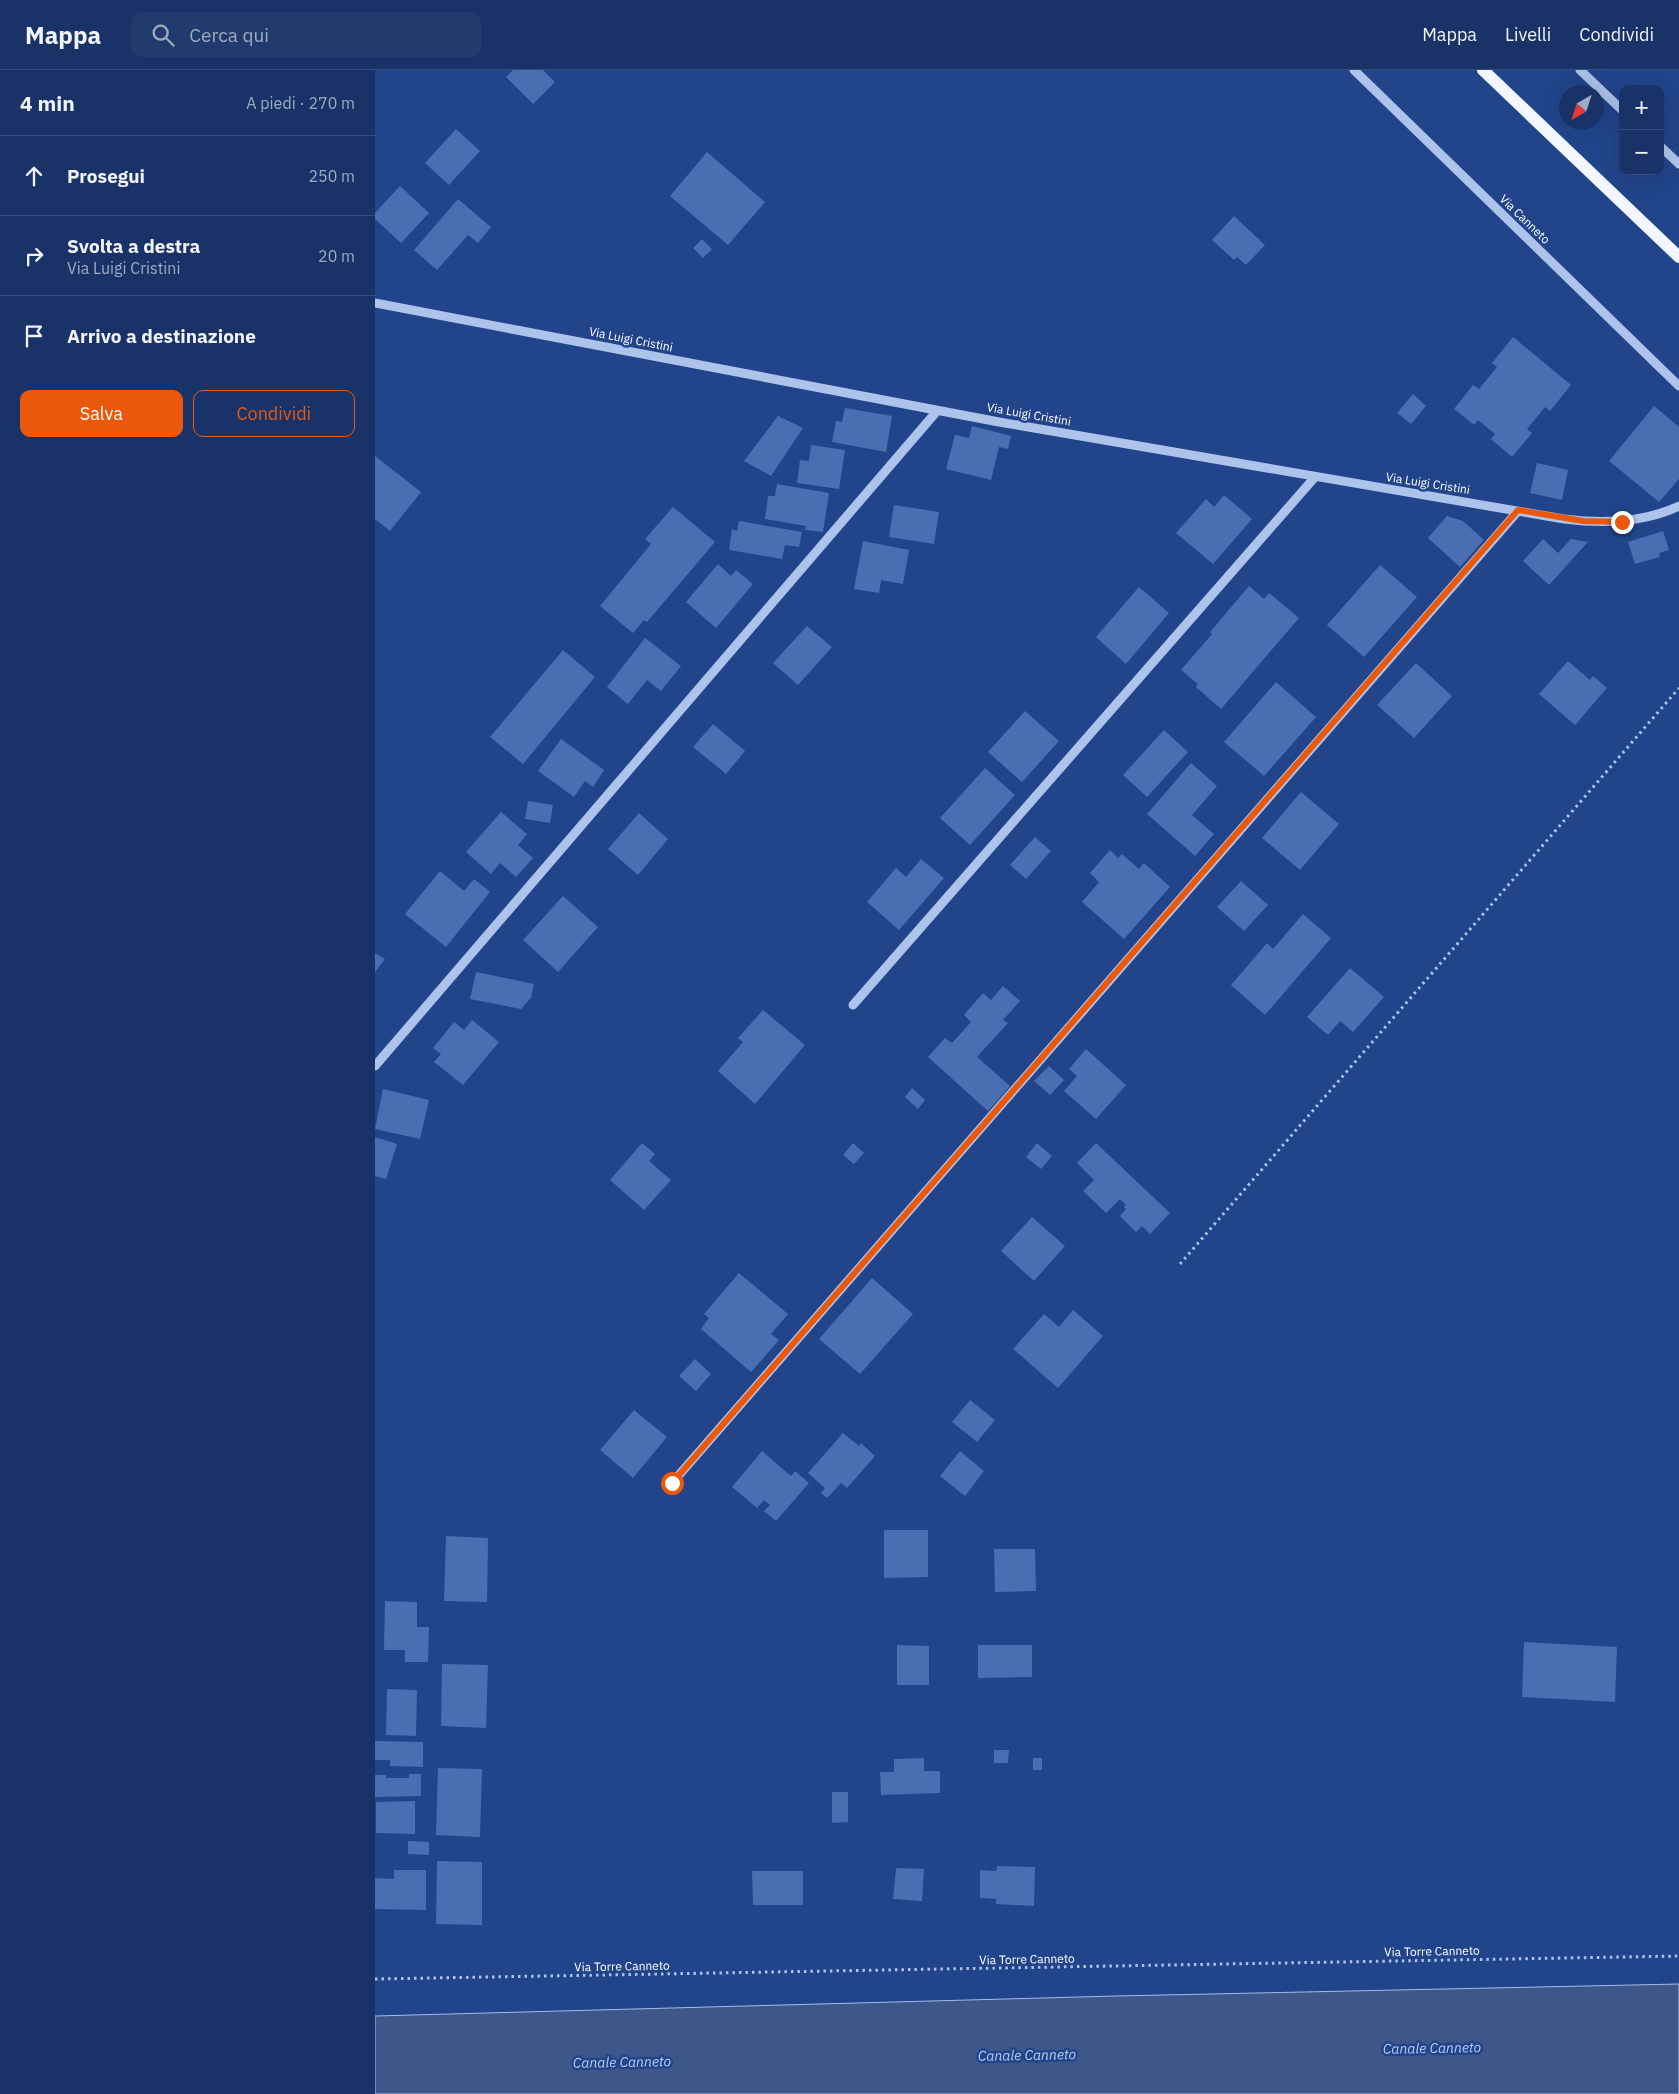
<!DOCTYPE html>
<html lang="it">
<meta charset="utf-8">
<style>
body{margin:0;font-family:"IBM Plex Sans",sans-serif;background:#223b6e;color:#f1f3f6}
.controls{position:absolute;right:15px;top:15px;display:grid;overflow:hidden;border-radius:10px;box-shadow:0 5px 20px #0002}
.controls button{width:45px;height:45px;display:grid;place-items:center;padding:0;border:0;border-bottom:1px solid #374e7c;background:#193368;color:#f1f3f6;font:25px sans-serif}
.compass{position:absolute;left:1184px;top:15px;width:45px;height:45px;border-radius:50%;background:#193368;box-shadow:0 5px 20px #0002;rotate:219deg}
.stop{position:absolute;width:15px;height:15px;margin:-11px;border:4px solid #ea580c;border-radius:50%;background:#fff}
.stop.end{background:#ea580c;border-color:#fff;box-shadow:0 1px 5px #0008}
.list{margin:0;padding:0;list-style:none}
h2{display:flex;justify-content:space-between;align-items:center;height:65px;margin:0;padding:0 20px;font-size:21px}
h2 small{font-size:16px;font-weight:400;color:#9faac0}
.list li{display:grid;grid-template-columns:32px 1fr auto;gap:15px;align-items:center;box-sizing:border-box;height:80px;padding:0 20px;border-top:1px solid #374e7c}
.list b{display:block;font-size:19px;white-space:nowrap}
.list p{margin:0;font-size:16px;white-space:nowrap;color:#9faac0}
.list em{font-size:16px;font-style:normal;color:#9faac0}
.actions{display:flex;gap:10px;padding:15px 20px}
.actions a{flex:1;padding:11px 0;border:1px solid #ea580c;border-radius:10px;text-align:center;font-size:18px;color:#ea580c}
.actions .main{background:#ea580c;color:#fff}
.icon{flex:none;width:28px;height:28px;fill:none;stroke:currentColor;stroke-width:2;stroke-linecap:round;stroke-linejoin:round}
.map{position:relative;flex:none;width:1304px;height:2024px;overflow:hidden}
header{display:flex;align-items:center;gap:30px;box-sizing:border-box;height:70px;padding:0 25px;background:#193368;border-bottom:1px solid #374e7c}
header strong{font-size:24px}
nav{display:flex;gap:28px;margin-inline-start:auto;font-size:18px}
.search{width:350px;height:45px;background:#223b6e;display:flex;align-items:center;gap:12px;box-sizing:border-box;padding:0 18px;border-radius:10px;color:#9faac0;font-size:19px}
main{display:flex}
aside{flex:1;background:#193368}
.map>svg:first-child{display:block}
.water{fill:#3e578b;stroke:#a1bcec}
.building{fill:#4a6eb2}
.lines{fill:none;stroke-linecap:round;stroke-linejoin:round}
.path{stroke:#adc3eb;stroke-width:3;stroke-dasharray:2.5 4;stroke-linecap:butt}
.minor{stroke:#adc3eb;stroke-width:9}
.major{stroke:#f2f6fe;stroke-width:12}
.route{stroke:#ea580c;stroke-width:6}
.labels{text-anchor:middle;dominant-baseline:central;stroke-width:5;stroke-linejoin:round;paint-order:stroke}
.street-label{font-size:12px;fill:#fff;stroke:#21448a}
.water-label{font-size:14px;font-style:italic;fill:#b9cdf2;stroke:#21448a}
</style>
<header>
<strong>Mappa</strong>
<div class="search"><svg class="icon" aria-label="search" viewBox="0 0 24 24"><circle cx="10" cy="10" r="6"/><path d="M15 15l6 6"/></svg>Cerca qui</div>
<nav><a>Mappa</a><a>Livelli</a><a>Condividi</a></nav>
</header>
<main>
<aside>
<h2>4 min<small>A piedi · 270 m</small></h2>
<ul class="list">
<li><svg class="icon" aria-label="ahead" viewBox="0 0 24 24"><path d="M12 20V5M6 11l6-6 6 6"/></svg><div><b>Prosegui</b></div><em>250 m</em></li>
<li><svg class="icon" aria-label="right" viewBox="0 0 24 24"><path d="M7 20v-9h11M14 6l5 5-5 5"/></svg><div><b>Svolta a destra</b><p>Via Luigi Cristini</p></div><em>20 m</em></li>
<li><svg class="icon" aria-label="arrive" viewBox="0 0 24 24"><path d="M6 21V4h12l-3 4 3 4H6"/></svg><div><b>Arrivo a destinazione</b></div></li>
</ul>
<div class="actions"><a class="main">Salva</a><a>Condividi</a></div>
</aside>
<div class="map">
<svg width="1304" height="2024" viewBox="0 0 1304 2024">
<rect width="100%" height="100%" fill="#21448a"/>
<path class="water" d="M1304,1914V2024H0V1946L741,1926Z"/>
<path class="building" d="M138,0H168L180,12L158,34L131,7Z
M81,59L105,81L74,115L50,93Z
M332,82L390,132L353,175L295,126Z
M25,116L54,143L26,173L0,149V143Z
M83,129L116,157L103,173L93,165L62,200L39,180Z
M859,146L890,175L871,195L862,187L859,190L837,170Z
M327,169L337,179L328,188L318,178Z
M1138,267L1196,315L1175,341L1170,337L1152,359L1157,363L1137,387L1116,369L1120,364L1103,350L1099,355L1079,339L1098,315L1104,319L1122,297L1117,293Z
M1038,324L1051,336L1036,354L1022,343Z
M1279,336L1304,357V409L1284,432L1234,391Z
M470,338L517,346L511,382L457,372L461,351L467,352Z
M403,346L428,358L396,406L369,391Z
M597,356L636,366L633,379L624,377L616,410L571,399L580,365L594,368Z
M436,375L470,380L464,419L422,413L425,390L434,391Z
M0,386L46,422L15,461L0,449Z
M1162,393L1193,400L1187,430L1155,423Z
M402,414L454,423L448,462L430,460L431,456L390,449L393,426H400Z
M849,425L877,449L838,494L801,463L831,429L839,437Z
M519,435L564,442L559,474L514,467Z
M298,437L340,472L272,552L269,550L258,563L225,536L276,474L270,469Z
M1072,446L1088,451L1109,470L1085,497L1053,468Z
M364,451L427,462L424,477L410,475L407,489L354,480L357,459L362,461Z
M1288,461L1294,480L1284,483L1285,487L1260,494L1253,472Z
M1168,469L1183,483L1196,469L1213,472L1174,515L1148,491Z
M488,471L534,480L528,514L506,510L504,523L479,519Z
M343,494L356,506L361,500L378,514L341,558L311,532Z
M1005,495L1042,527L989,587L952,555Z
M874,516L889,529L894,523L924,548L846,639L821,617L823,614L806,600L837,564L835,562Z
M764,517L794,543L751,594L721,567Z
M432,556L457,577L423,615L398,593Z
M270,568L306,596L286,621L272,610L253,634L232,617Z
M188,580L220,607L148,694L115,667Z
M1193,591L1215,610L1218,606L1232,618L1200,655L1164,624Z
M1041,593L1077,626L1039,668L1002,635Z
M901,612L941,647L889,706L849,672Z
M650,641L684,671L647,712L613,682Z
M338,654L370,681L351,704L318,677Z
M789,660L813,682L772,727L748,705Z
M186,669L229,700L218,717L210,711L199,727L163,701Z
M816,693L842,716L817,745L839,764L820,786L772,744Z
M610,698L640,725L595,775L565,748Z
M926,722L964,754L925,800L887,768Z
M153,731L178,735L175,753L150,749Z
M126,742L152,764L143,775L158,788L141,807L125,793L116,804L91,782Z
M264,743L293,769L263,805L233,779Z
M660,767L676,781L651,809L635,795Z
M735,780L743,788L747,784L764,799L769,793L795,817L749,869L707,832L724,812L715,803Z
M546,789L569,808L524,860L492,832L521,798L531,807Z
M65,801L89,821L99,809L115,822L71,877L30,844Z
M866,811L893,835L869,861L842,837Z
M188,826L223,857L183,902L148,870Z
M928,844L956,868L890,945L856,915L892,873L898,879Z
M0,883L10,889L0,902Z
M975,898L1009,927L978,962L965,951L953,965L932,947Z
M101,902L159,914L156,928L146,939L95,929Z
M628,916L645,931L628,950L633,953L602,987L635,1016L613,1041L553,987L570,968L577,973L596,952L589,945L608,923L616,930Z
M388,940L430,975L380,1034L343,1001L368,972L363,968Z
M97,950L124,972L88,1015L59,992L66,984L58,978L79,952L89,960Z
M711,979L751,1015L721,1049L689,1021L702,1006L694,999Z
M674,996L689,1010L675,1025L659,1011Z
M537,1018L550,1030L543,1039L530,1027Z
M8,1019L54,1030L45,1069L0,1059Z
M0,1067L22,1074L11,1109L0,1106Z
M267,1073L280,1084L274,1091L296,1110L269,1140L235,1110Z
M478,1073L489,1083L479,1094L468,1085Z
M662,1073L677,1086L666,1099L651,1087Z
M721,1073L795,1143L775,1164L767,1156L761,1162L745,1146L751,1139L749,1137L751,1135L745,1129L731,1143L708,1121L719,1110L702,1093Z
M657,1147L690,1176L659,1211L626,1181Z
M364,1203L413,1244L396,1264L404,1270L376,1302L326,1259L334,1248L329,1244Z
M497,1208L538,1244L485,1304L444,1269Z
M698,1240L728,1266L683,1318L638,1279L669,1244L684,1257Z
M320,1289L336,1304L321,1321L304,1306Z
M595,1330L620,1350L602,1372L577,1352Z
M259,1340L292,1367L258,1408L225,1380Z
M468,1363L484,1376L486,1373L500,1386L472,1418L466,1413L452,1428L446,1423L450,1418L433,1403Z
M387,1381L416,1406L420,1401L434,1413L401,1451L389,1441L395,1435L389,1430L382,1438L357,1417Z
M585,1381L609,1401L590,1426L565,1406Z
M509,1460H553V1507L509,1508Z
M71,1466L113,1468L112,1532L69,1531Z
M619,1479H660L661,1521L620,1522Z
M10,1531L42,1532V1557H54L53,1592H30V1580H9Z
M1149,1572L1242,1577L1240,1632L1147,1627Z
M522,1575L554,1576V1615H522Z
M603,1575H657V1607L603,1608Z
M67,1594L113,1595L111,1658L66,1656Z
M12,1619L42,1620L41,1666L11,1665Z
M0,1671L48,1672V1697L15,1696V1690H0Z
M619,1680H634L633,1693H619Z
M549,1688V1701H565V1723L506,1725L505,1702H519V1689Z
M658,1688H667V1700H658Z
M63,1698L107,1699L105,1767L61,1765Z
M34,1704H46V1726L0,1727V1705H11V1708H34Z
M457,1722H473V1752L457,1753Z
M40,1731V1764L1,1763V1732Z
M33,1771L54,1772V1785L33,1784Z
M62,1791L107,1792V1855L61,1854Z
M622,1796L660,1797L659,1836L621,1834V1829L605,1828V1800L621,1801Z
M521,1798L549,1799L547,1831L518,1829Z
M19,1800H51V1840L0,1839V1808L19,1809Z
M377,1801H428V1835H378Z"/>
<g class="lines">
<path class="path" d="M805,1194L1304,618
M0,1909L1304,1886"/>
<path class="minor" d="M979,0L1304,316
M1205,0L1248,41
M1285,76L1304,94
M0,233L624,352L1189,449C1228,454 1268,453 1304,436
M478,935L940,407
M0,996L562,341
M297,1413L1143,441"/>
<path class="major" d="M1108,0L1304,187"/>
</g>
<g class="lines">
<path class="route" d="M297,1413L1143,440L1208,451L1247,452"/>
</g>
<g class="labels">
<g class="street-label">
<text transform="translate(1150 149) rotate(44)">Via Canneto</text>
<text transform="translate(256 269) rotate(11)">Via Luigi Cristini</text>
<text transform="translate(654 344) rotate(10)">Via Luigi Cristini</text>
<text transform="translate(1053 413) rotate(9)">Via Luigi Cristini</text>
<text transform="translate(1057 1881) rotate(-1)">Via Torre Canneto</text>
<text transform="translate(652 1889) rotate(-1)">Via Torre Canneto</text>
<text transform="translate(247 1896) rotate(-1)">Via Torre Canneto</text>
</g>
<g class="water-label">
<text transform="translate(1057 1978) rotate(-1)">Canale Canneto</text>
<text transform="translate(652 1985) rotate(-1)">Canale Canneto</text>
<text transform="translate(247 1992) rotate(-1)">Canale Canneto</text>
</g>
</g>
</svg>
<div class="controls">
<button>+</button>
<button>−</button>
</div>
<svg class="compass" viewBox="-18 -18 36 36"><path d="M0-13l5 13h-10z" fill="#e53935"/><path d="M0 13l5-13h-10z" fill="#9faac0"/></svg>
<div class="stop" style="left:297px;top:1413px"></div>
<div class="stop end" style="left:1247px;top:452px"></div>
</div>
</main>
